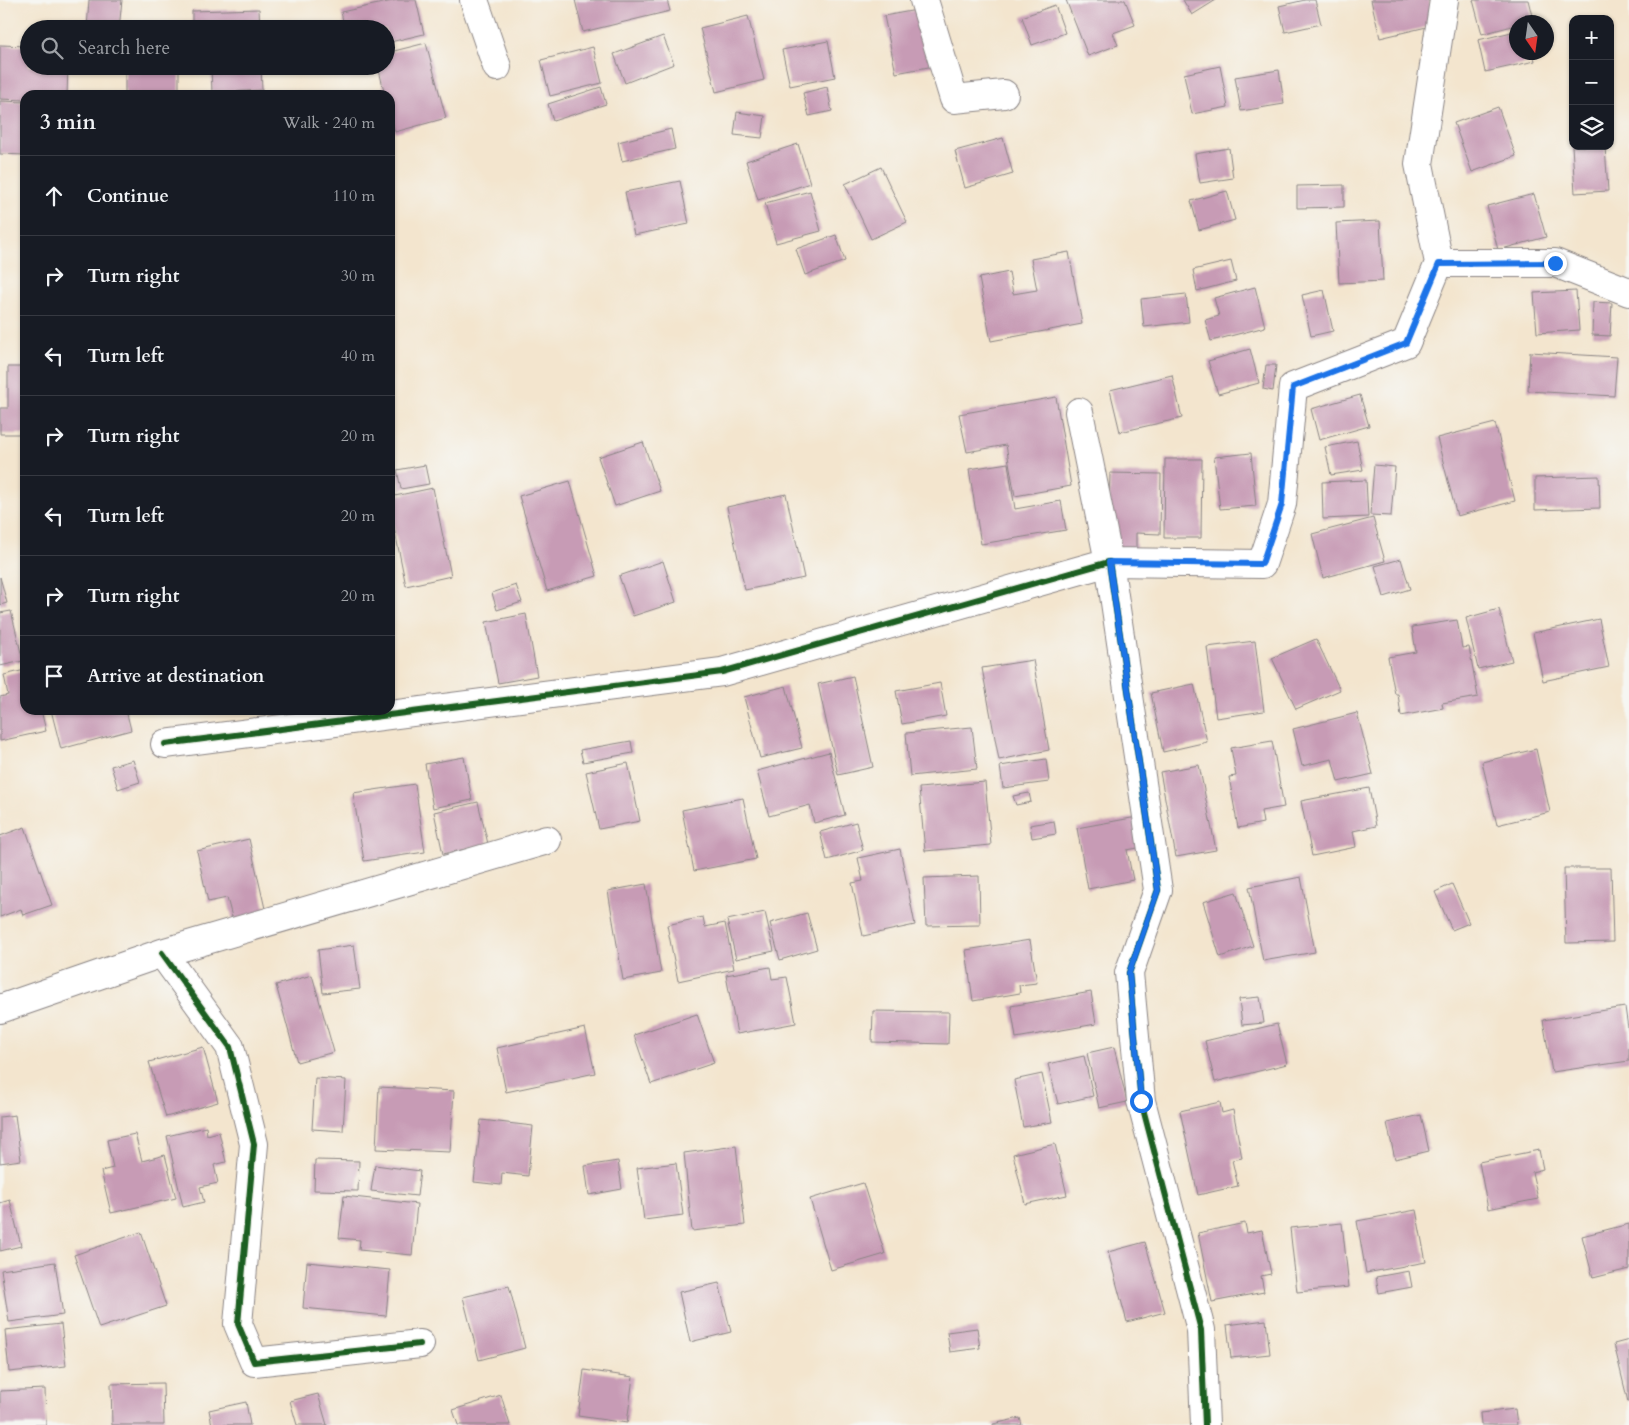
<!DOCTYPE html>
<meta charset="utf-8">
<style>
body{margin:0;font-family:Cardo,serif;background:#242831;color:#f1f3f6}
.controls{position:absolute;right:15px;top:15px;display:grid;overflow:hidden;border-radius:10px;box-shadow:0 1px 4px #0004}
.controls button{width:45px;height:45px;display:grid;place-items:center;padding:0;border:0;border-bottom:1px solid #363941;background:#171b24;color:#f1f3f6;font:25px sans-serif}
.compass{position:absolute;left:1509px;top:15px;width:45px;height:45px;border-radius:50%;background:#171b24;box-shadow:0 1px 4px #0004;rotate:167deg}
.stop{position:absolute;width:15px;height:15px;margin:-11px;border:4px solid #1a73e8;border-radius:50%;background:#fff}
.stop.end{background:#1a73e8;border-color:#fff;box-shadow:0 1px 5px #0008}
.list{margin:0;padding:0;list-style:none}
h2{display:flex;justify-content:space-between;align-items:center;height:65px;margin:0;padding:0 20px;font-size:21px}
h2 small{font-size:16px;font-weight:400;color:#9ea1a6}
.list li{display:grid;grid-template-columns:32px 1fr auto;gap:15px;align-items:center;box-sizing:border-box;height:80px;padding:0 20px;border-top:1px solid #363941}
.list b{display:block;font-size:19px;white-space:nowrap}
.list em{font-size:16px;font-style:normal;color:#9ea1a6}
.icon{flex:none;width:28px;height:28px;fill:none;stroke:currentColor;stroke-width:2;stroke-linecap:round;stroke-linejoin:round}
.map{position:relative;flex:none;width:1629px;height:1425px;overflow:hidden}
.search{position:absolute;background:#171b24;box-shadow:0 1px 4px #0004;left:20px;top:20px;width:375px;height:55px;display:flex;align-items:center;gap:12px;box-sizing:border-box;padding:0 18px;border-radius:28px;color:#9ea1a6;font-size:19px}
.panel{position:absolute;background:#171b24;box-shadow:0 1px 4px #0004;left:20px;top:90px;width:375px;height:625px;border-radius:15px}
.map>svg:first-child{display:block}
.building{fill:#c79bb5}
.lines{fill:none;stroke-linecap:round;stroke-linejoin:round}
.minor-casing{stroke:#8a8484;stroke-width:30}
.minor{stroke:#fff;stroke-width:28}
.cycleway-casing{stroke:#f6f6f2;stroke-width:9}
.cycleway{stroke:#1b5e20;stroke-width:6}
.route{stroke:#1a73e8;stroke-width:6}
</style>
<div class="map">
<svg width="1629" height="1425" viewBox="0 0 1629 1425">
<rect width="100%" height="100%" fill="#f6f6f2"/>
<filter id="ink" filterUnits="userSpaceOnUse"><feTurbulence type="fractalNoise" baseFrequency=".02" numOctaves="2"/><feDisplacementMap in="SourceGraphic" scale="10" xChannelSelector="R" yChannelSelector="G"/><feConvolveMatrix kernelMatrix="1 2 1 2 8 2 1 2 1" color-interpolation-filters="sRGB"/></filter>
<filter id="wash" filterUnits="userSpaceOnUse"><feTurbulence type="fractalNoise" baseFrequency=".0096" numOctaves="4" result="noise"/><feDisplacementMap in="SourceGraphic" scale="20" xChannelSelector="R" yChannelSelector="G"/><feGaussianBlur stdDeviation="1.12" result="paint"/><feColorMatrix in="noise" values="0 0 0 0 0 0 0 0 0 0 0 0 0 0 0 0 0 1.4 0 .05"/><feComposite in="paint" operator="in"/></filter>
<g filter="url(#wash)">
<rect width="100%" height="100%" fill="#f3e5ce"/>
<g id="blocks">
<path class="building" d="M89,0H122L119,29H87Z
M397,0H416L424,34L386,43V29H345L341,12Z
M575,0H667L670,11L583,32Z
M1066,0H1125L1135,25L1113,33L1118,45L1088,56Z
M1183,0H1216L1192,15Z
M1305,0H1315L1321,24L1285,32L1279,6Z
M1371,0H1429L1435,25L1380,38Z
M1473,0H1528L1533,20L1516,22V25L1482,34Z
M1055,5L1065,33L1032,45L1022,17Z
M259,9L260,29H192V11Z
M922,9L934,66L896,73L884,16Z
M748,16L764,80L716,92L700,28Z
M178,25V29H124V26Z
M1516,31V52H1533L1535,61L1485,72L1478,40Z
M663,36L674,64L625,83L614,54Z
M828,41L835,77L790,86L782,50Z
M426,43L446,118L395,132L390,113V95H385L378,66H386V53Z
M0,45L29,46V66H68L67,95H25V100L0,99Z
M593,47L602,83L550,96L541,60Z
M125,66H179V95H125Z
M211,66H261L262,90L212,93Z
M1220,66L1228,107L1192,114L1184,74Z
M1279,70L1284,104L1241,111L1235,77Z
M601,87L606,104L553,121L548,104Z
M827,87L832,111L809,116L803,93Z
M0,101L25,102V155L0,154Z
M1498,107L1516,156L1472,172L1454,123Z
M737,112L765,116L762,138L734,135Z
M671,129L675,149L622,161L618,142Z
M1003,138L1013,174L965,188L955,151Z
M798,144L810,183L758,200L746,161Z
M1572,146H1605L1608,191L1575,193Z
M1229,148L1233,178L1200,183L1195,154Z
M881,167L907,222L871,239L845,184Z
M680,181L689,224L634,235L625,192Z
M1344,185V207L1297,208V186Z
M810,191L821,231L776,243L765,203Z
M1227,191L1235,220L1199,230L1191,201Z
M1534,194L1546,237L1498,250L1487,206Z
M1380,221L1383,281L1339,283L1336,223Z
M836,235L845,261L805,275L796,249Z
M1069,252L1082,324L991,341L979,278L1009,272L1013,294L1037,290L1031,259Z
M1231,261L1236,281L1197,291L1193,270Z
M1255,287L1265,327L1211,341L1205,320L1219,316L1214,298Z
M1324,290L1333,331L1311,336L1302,295Z
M1576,291L1579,330L1537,333L1534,293Z
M1186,294L1189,322L1144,327L1141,299Z
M1593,302L1612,303L1610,336L1592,335Z
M1250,349L1259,383L1218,394L1208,361Z
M1530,352L1617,357L1614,396L1528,391Z
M1266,365H1276L1273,391L1263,389Z
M8,367H25V434H0V408H8Z
M1172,375L1182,418L1120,432L1110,390Z
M1360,395L1369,426L1319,440L1311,409Z
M1056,397L1071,486L1015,496L1006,445L967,452L959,414Z
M1495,423L1515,501L1457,516L1437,438Z
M1357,441L1363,470L1331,475L1325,447Z
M643,442L660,491L615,506L598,457Z
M1251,453L1256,506L1220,509L1214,457Z
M1165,459H1202L1201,538H1164Z
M1008,463L1015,509L1061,501L1066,530L981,544L969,469Z
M425,465L429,484L401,489L397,470Z
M1374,465L1395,467L1391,516L1370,515Z
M1110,473L1161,474L1160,534L1136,533V553L1108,552Z
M1599,476L1600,508L1535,510V478Z
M1366,480L1368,517L1323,519L1322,482Z
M570,481L597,576L547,591L519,496Z
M433,488L451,576L406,586L390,507V497Z
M786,494L804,578L745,590L727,507Z
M1373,518L1385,561L1323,578L1312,534Z
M1401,559L1410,589L1384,597L1375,566Z
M663,561L676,602L633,616L619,576Z
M0,577L7,603L0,605Z
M516,585L522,602L497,610L492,593Z
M1499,609L1512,661L1478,669L1466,618Z
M11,611L23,661L0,666V613Z
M526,614L537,676L498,683L486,622Z
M1599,619L1609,667L1543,681L1533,633Z
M1457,620L1462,648L1469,647L1478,697L1442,703L1443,708L1401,716L1398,694H1395L1388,657L1416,652L1412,627Z
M1316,639L1340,690L1296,709L1272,658Z
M1255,641L1264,711L1216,718L1207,647Z
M1033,660L1049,750L999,760L982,668Z
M25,670V710H41L46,731L0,741V697L8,695L4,675Z
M853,676L873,767L838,775L818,684Z
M940,683L946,716L902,724L896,691Z
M1194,684L1207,742L1163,752L1151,693Z
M786,686L802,748L760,758L744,697Z
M51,710H126L131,730L61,749Z
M1357,713L1373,774L1338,782L1332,759L1302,766L1293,729Z
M972,727L977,769L910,776L906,733Z
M631,741L633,753L583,762L580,750Z
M1272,741L1284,807L1261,811L1263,823L1238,828L1229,777L1236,776L1231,748Z
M1536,749L1550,812L1497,825L1482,762Z
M829,752L845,815L814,823L810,805L769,816L757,771Z
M464,757L472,800L433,808L425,764Z
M1046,759L1049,782L1003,788L1000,766Z
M133,760L140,782L118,789L111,766Z
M628,763L640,821L599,829L586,772Z
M1199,765L1216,850L1176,857L1160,772Z
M985,782L991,845L925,851L919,788Z
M415,784L425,852L364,861L353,793Z
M1369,788L1376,826L1353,831L1356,847L1312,856L1301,801Z
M1029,793L1031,802L1016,805L1013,796Z
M743,798L756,859L694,871L682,810Z
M478,802L488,844L443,854L434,812Z
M1137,817L1143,847L1127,850L1133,880L1088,889L1077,828Z
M1054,821L1056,834L1032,838L1030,825Z
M856,822L863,850L827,860L820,832Z
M25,827L52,905L23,915L21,909L0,917V836Z
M249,839L266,913L233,921L227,898L208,902L197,851Z
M900,849L915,925L863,936L852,883L863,881L858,858Z
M1564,868H1611L1613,942L1566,943Z
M979,876L980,925L926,926L924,878Z
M1301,877L1315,952L1263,961L1249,887Z
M646,884L661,973L623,980L608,891Z
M1452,884L1469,923L1452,930L1435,892Z
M1236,892L1253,946L1220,957L1203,902Z
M765,912L774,951L736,959L727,920Z
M807,913L817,949L780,960L770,923Z
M703,917L705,927L725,923L734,969L678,981L667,925Z
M1030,940L1037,983L1019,985L1020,993L973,1001L966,950Z
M354,945L360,989L323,993L318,950Z
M770,967L772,979L787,977L796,1023L737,1034L726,975Z
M312,975L334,1052L297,1062L276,985Z
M1091,992L1096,1024L1016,1038L1011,1006Z
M1260,997L1264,1023L1242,1025L1239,999Z
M1625,1007L1629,1035V1061L1552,1072L1543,1020Z
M873,1011L949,1012L948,1044L872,1042Z
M697,1014L714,1063L651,1084L634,1035Z
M1277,1024L1287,1064L1215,1082L1205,1041Z
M585,1028L595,1073L506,1092L497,1048Z
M203,1047L218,1102L166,1117L149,1062Z
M1114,1047L1127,1102L1099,1108L1087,1053Z
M1084,1056L1093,1096L1058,1104L1048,1064Z
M1042,1074L1052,1122L1023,1127L1014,1080Z
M315,1078L346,1080L343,1131L312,1129Z
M379,1087L454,1091L450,1152L376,1149Z
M1220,1102L1222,1113L1233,1110L1242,1158L1232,1160L1238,1186L1198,1195L1180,1111Z
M15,1115L21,1160L0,1163V1117Z
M1421,1115L1429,1151L1395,1159L1387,1123Z
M481,1120L533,1126L528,1176L502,1173L501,1185L474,1182Z
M206,1127L207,1135L219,1132L226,1162L214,1165L218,1183L200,1187L204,1202L183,1207L167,1136Z
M135,1134L142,1161L165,1155L176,1198L111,1213L101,1171L113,1168L107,1140Z
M1055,1144L1067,1195L1025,1204L1013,1154Z
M736,1146L745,1225L692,1231L684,1153Z
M1539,1150L1543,1169L1532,1172L1538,1199L1488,1209L1479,1162Z
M315,1160L359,1161L358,1191L314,1190Z
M618,1161L622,1189L589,1195L585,1166Z
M676,1163L683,1215L644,1220L637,1168Z
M375,1165L420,1171L417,1196L371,1191Z
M863,1183L885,1254L831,1270L810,1199Z
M344,1196L417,1204L412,1255L359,1250L360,1240L339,1238Z
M10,1200L21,1246L0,1251V1203Z
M1416,1210L1426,1262L1366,1273L1357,1221Z
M1245,1223L1247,1233L1262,1230L1271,1274L1261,1276L1264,1292L1212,1302L1198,1233Z
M1342,1223L1349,1287L1297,1292L1290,1228Z
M1629,1224V1269L1593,1278L1582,1236Z
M141,1232L166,1306L99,1328L74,1255Z
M1145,1242L1165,1312L1127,1322L1108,1252Z
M55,1262L63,1315L9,1322L1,1270Z
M307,1262L390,1270L386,1316L303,1308Z
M1409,1271L1412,1287L1379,1293L1376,1277Z
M719,1283L731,1332L690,1342L679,1292Z
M509,1286L525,1348L479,1360L463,1297Z
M1266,1320L1270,1354L1231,1358L1227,1325Z
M61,1324L66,1366L9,1372L5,1330Z
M977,1328L980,1348L950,1352L947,1332Z
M1629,1340V1402H1628L1614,1344Z
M584,1370L633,1377L627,1423L578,1416Z
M163,1383L164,1425H112L111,1384Z
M45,1389L46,1425H0V1391Z
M318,1394L327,1425H297L290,1401Z
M501,1395L510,1425H458L453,1410Z
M246,1402L250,1425H212L209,1410Z
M1515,1409L1517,1425H1481L1480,1413Z
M1020,1418L1022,1425H993V1424Z"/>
</g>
</g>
<g filter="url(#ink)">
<use href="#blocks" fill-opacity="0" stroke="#8a8484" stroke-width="1"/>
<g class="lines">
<defs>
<path id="minor" d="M474,0L497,67
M924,0L954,99L1004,94
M1444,0L1419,164L1439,263H1555L1629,292
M1079,412L1109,562L1262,564L1282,504L1293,387L1406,343L1439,263
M165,744L722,672L1109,562L1158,890L1129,973L1141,1101L1201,1330L1205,1425
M162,953L230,1047L254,1144L238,1324L254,1362L420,1344
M0,1009L162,953L547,840"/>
</defs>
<use href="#minor" class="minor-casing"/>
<use href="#minor" class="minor"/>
<defs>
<path id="cycleway" d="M165,744L722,672L1109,562L1158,890L1129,973L1141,1101L1201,1330L1205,1425
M162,953L230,1047L254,1144L238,1324L254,1362L420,1344"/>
</defs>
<use href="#cycleway" class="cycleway-casing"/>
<use href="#cycleway" class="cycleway"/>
</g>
</g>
<g class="lines" filter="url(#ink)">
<path class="route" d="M1141,1101L1129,973L1158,890L1109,562L1262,564L1282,504L1293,387L1406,343L1439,264L1555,263"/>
</g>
</svg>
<div class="controls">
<button>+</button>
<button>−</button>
<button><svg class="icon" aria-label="layers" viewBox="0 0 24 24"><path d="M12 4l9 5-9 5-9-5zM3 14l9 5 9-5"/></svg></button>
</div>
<svg class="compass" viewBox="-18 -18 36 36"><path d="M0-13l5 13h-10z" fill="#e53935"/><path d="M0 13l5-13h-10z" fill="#9ea1a6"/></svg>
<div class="stop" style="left:1141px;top:1101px"></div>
<div class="stop end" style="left:1555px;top:263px"></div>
<div class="search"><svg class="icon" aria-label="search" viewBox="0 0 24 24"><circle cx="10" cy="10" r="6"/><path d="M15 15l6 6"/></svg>Search here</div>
<section class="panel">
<h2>3 min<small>Walk · 240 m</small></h2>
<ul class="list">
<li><svg class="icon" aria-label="ahead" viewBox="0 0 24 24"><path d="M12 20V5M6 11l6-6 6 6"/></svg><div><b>Continue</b></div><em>110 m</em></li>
<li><svg class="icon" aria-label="right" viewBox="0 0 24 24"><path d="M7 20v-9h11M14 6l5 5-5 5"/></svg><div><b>Turn right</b></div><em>30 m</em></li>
<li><svg class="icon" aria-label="left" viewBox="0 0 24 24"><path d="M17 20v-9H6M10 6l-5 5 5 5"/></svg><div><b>Turn left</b></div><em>40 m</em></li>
<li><svg class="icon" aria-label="right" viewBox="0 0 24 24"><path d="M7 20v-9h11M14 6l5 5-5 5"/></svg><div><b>Turn right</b></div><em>20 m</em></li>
<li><svg class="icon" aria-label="left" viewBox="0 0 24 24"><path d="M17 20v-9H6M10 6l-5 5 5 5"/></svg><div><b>Turn left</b></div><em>20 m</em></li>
<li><svg class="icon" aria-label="right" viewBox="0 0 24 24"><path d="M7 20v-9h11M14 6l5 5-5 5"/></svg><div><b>Turn right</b></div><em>20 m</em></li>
<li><svg class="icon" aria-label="arrive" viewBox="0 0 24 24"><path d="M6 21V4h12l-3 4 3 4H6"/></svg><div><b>Arrive at destination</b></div></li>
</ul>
</section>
</div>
